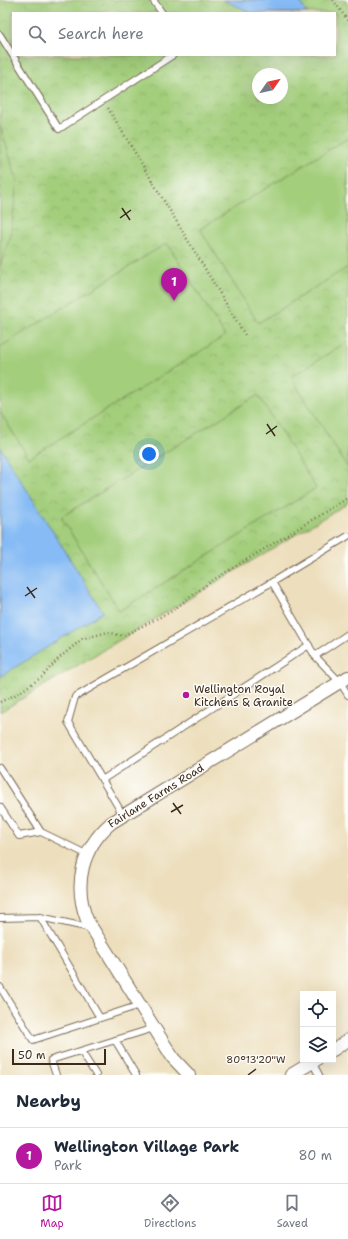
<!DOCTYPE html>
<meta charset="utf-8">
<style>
body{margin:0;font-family:"Shantell Sans",sans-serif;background:#f6f6f7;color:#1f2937}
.controls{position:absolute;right:12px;bottom:12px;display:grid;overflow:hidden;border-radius:0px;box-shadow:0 4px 16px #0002}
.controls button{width:36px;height:36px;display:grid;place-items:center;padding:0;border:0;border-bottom:1px solid #e0e1e3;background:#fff;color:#1f2937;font:20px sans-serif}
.compass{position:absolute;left:252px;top:68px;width:36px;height:36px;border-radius:50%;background:#fff;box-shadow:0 4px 16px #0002;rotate:56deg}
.scale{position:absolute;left:12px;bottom:10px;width:94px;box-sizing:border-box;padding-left:4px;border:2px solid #3b2a1e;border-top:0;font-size:11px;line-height:14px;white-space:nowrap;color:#3b2a1e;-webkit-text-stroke:3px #fdfcf7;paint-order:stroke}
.you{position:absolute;left:149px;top:454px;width:14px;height:14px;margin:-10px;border:3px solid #fff;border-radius:50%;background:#1a73e8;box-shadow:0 0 0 6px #1a73e833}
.badge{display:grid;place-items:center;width:26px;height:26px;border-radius:50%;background:#b5179e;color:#fff;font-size:13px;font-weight:700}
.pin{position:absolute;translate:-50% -33px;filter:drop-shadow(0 1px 2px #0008)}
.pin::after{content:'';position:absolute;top:21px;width:14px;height:12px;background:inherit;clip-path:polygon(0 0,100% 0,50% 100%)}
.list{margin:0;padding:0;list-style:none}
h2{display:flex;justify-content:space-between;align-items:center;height:52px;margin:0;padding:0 16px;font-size:17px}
h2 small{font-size:13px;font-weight:400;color:#747a83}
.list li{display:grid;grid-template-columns:26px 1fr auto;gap:12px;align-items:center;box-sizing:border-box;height:56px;padding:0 16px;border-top:1px solid #e0e1e3}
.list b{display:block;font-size:15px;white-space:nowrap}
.list p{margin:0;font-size:13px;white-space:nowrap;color:#747a83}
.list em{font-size:13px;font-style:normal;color:#747a83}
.icon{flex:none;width:22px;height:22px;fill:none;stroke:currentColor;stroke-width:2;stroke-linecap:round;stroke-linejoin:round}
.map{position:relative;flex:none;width:348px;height:1075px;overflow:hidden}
.search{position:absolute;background:#fff;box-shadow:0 4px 16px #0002;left:12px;right:12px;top:12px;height:44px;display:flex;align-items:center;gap:10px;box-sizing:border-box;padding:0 14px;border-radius:0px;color:#747a83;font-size:15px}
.sheet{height:108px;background:#fff}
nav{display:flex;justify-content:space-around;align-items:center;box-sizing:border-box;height:56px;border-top:1px solid #e0e1e3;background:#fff;font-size:11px;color:#747a83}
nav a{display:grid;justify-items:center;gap:2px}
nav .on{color:#b5179e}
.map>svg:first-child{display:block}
.park{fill:url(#park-crowns);stroke:#6f7c4c;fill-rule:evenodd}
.pitch{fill:#a3ce7b;stroke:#6f7c4c}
.water{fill:#86bbf5;stroke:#60728a}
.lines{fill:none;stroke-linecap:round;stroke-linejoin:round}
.lane-casing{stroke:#796956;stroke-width:8}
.street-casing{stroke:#796956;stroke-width:14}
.path{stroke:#796956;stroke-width:2.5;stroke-dasharray:1 3;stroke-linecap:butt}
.lane{stroke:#fff;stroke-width:6}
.street{stroke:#fff;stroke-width:12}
.ticks{fill:none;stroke:#3b2a1e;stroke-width:1.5}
.poi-dot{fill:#b5179e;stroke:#fdfcf7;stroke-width:1.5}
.labels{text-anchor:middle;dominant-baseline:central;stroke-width:3;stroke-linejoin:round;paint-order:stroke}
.poi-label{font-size:11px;fill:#3b2a1e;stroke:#fdfcf7;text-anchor:start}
.street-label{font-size:11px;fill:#3b2a1e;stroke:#fdfcf7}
.ticks-label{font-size:10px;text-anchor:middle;fill:#3b2a1e;stroke:#fdfcf7;stroke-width:3;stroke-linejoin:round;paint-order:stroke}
</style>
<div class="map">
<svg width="348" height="1075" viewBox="0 0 348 1075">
<defs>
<pattern id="park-crowns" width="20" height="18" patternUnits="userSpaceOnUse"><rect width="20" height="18" fill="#a3ce7b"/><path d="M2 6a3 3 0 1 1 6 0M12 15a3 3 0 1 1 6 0" fill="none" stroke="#8db16a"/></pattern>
</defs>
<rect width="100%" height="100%" fill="#fdfcf7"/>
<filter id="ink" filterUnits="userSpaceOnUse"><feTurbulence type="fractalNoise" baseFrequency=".025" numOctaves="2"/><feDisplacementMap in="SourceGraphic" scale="8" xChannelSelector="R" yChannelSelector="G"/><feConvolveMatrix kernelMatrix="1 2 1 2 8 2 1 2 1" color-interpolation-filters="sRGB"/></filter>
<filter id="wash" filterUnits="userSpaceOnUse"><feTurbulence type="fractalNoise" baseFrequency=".012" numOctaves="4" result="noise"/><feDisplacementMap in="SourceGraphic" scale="16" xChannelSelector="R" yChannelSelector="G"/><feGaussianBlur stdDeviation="0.9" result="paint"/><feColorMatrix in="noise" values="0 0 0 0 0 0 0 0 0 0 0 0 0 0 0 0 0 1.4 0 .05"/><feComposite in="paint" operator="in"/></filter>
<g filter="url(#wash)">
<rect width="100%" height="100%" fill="#eddfbd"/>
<path class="park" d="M0,0H345L348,5V503L0,712ZM13,13H335V55H13ZM258,74H282V98H258Z"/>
<path class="pitch" d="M0,125L17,181L11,235L0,266Z
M348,138V267L258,323L200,229Z
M167,243L225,336L29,458L0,412V347Z
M348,341V468L291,377Z
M258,395L316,488L119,611L61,517Z"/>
<path class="water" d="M223,0H299L307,13H252Z
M0,447L103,612L0,677Z"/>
</g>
<g filter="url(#ink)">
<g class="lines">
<defs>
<path id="lane" d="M153,0L162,13
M0,35L59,129L173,55
M348,536L272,582L315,656L340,682L348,695
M315,656L348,634
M0,768L41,832L86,854
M102,780L309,645
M0,807L19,836L41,832
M123,815L68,722L75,697L272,582
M40,917L100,1018
M0,918L40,917L90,928
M0,987L33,1040L140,1005
M115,1040L136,1075
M81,1051L96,1075
M312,1062L319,1075
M56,1075L51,1060L154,1028"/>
<path id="street" d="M333,1050L348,1040
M189,1075L173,1058L87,920C73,884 82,848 111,823L348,677
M291,1075L316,1060"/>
</defs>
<use href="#lane" class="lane-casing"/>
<use href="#street" class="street-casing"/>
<path class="path" d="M333,0L348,21
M108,108L245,335
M0,702L17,694L42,677L58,659L82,639L108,632L123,636L172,611L210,582L348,498"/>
<use href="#lane" class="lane"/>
<use href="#street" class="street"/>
</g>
</g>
<path class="ticks" d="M122,208L130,220M120,218L131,210M267,424L275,436M266,434L277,426M27,587L35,598M25,596L37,588M173,803L181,814M171,812L183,805M248,1075L256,1069"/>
<circle class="poi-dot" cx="186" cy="695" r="4"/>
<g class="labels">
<g class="poi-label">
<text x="194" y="689">Wellington Royal<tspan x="194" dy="13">Kitchens &amp; Granite</tspan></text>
</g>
<g class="street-label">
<text transform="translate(156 796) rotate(-32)">Fairlane Farms Road</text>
</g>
</g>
<g class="ticks-label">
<text x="256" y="1063">80°13'20"W</text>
</g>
</svg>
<div class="controls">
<button><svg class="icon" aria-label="locate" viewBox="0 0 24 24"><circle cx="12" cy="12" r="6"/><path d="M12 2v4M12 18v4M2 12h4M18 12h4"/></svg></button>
<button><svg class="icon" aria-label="layers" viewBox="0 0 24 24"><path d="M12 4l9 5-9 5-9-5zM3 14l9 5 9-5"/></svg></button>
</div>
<svg class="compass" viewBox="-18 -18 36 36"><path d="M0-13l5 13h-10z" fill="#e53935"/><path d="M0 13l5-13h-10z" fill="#747a83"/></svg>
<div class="scale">50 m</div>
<div class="you"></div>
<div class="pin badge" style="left:174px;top:301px">1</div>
<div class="search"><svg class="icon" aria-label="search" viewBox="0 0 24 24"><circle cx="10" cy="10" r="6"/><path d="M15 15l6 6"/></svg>Search here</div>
</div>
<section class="sheet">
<h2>Nearby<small></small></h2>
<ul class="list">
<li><span class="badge">1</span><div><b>Wellington Village Park</b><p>Park</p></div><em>80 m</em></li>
</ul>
</section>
<nav>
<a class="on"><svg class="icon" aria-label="map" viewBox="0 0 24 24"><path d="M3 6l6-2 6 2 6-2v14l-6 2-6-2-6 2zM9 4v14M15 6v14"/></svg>Map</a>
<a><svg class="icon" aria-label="directions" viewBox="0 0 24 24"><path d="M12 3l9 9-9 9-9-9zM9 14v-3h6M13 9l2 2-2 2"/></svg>Directions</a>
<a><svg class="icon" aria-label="saved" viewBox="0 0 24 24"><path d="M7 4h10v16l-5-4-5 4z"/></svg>Saved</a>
</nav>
